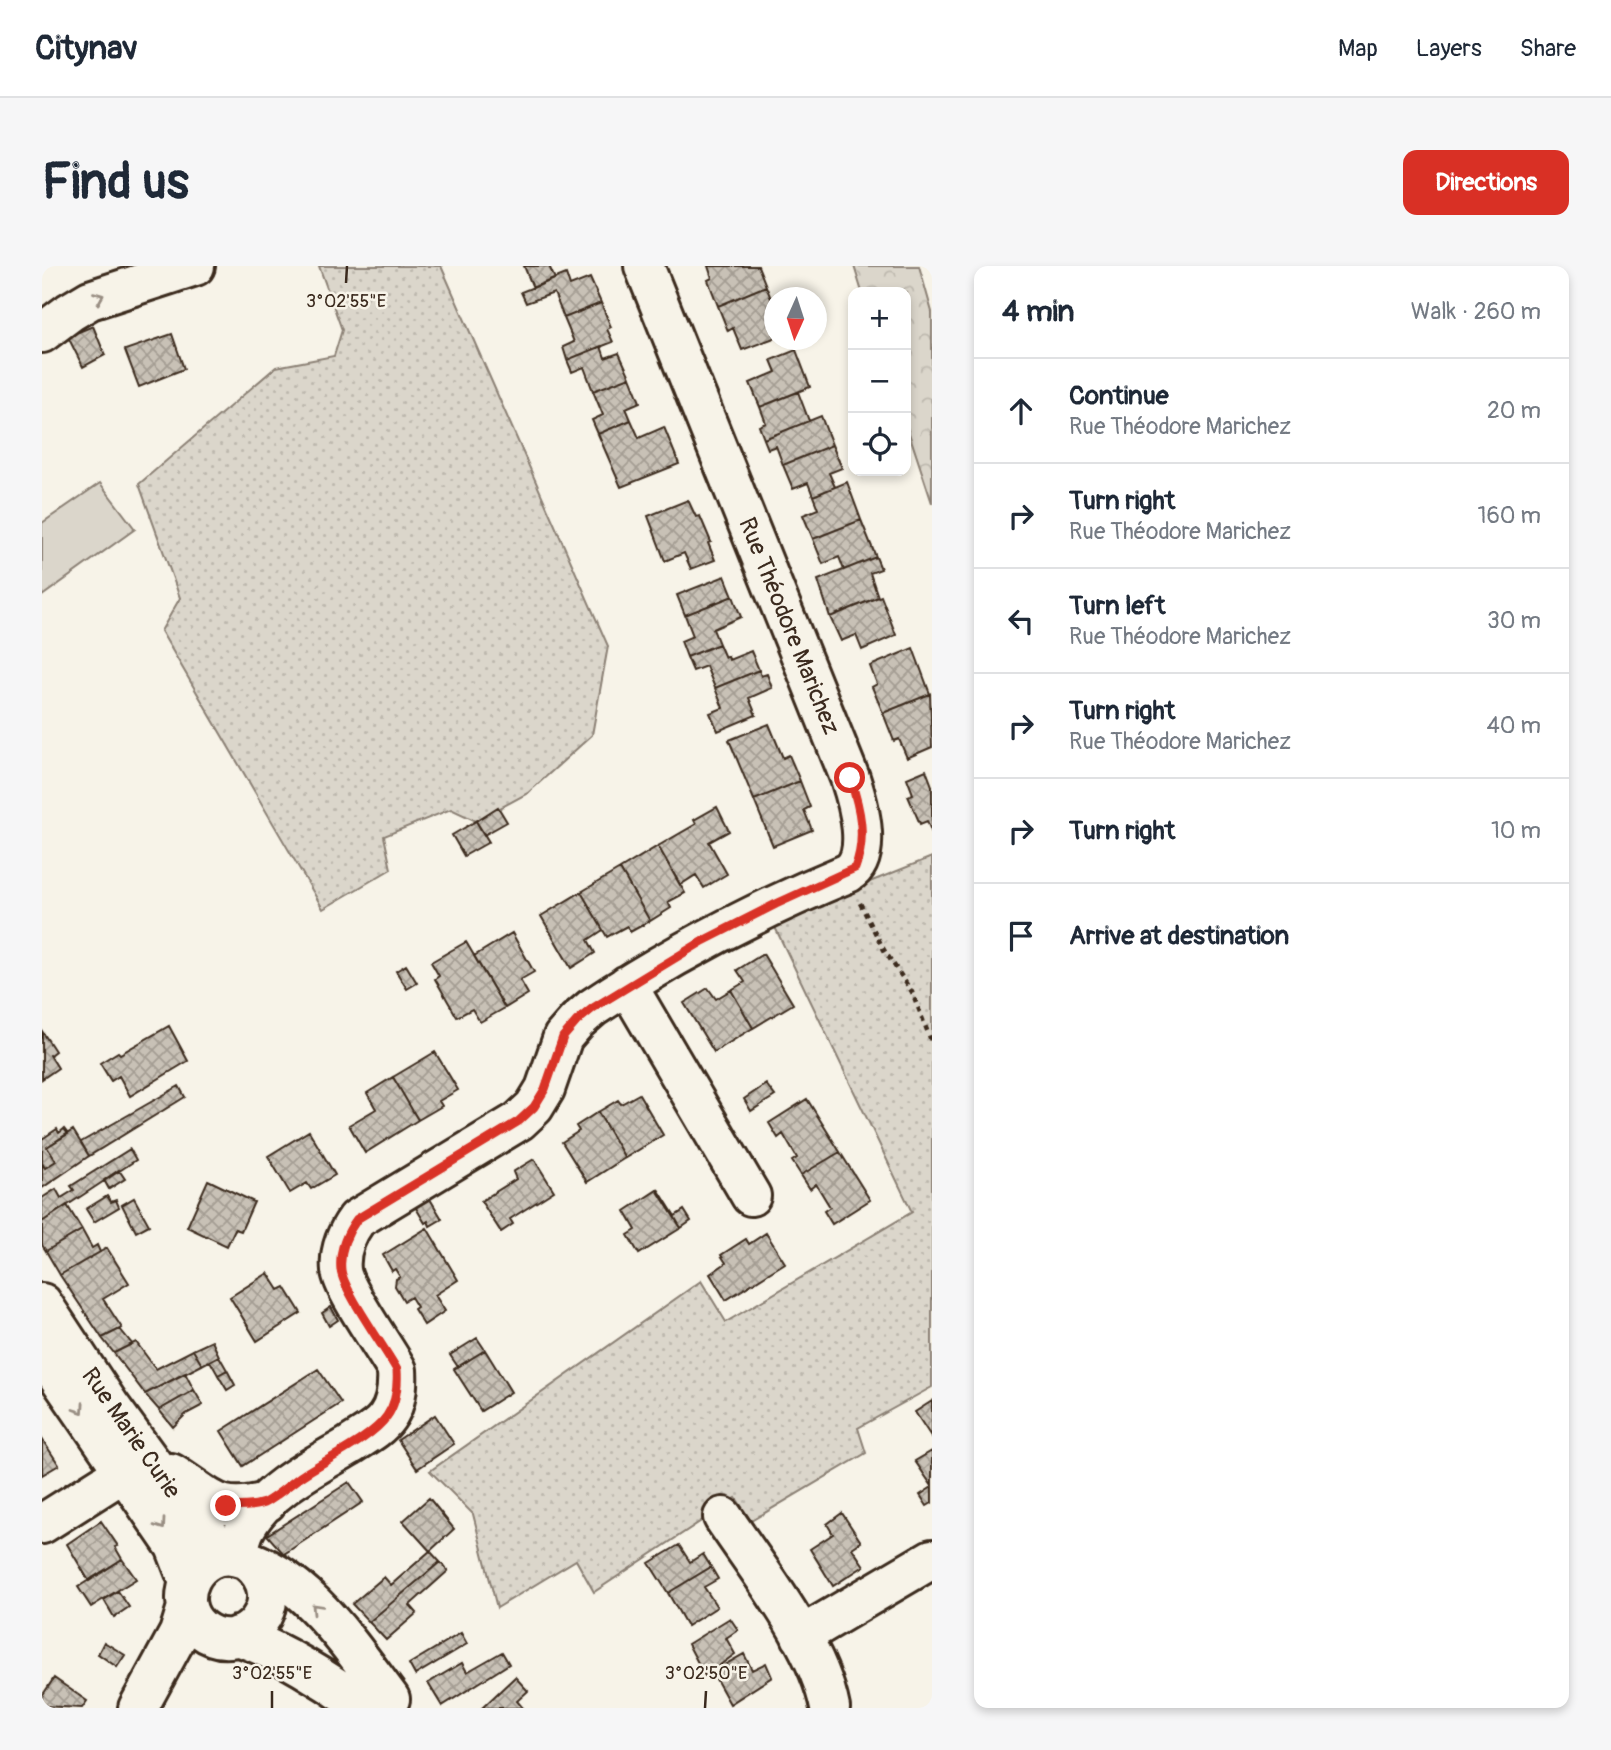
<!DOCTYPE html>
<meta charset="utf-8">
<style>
body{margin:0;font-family:Pangolin,sans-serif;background:#f6f6f7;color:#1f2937}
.controls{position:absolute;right:21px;top:21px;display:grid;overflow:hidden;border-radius:14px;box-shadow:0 4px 10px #0003}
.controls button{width:63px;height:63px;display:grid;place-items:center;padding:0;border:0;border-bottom:2px solid #e0e1e3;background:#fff;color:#1f2937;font:35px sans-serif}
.compass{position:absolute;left:722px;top:21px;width:63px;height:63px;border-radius:50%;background:#fff;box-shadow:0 4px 10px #0003;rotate:183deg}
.stop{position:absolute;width:21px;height:21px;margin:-16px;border:5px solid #d93025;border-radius:50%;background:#fff}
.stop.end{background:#d93025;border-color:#fff;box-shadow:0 2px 7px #0008}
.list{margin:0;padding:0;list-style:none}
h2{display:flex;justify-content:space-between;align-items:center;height:91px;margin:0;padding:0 28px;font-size:30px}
h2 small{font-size:23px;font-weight:400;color:#747a83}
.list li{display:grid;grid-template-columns:46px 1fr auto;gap:21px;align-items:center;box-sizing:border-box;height:105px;padding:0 28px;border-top:2px solid #e0e1e3}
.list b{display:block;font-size:26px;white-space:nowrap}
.list p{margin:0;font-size:23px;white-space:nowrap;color:#747a83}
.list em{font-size:23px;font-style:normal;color:#747a83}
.icon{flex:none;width:38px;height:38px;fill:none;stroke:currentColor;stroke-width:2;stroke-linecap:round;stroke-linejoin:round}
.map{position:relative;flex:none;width:890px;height:1442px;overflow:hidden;border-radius:14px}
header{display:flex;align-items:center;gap:42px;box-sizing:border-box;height:98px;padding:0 35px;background:#fff;border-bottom:2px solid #e0e1e3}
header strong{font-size:33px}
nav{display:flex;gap:38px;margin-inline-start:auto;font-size:24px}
.intro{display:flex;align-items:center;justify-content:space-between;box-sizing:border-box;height:168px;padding:0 42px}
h1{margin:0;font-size:49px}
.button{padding:18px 32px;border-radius:14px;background:#d93025;color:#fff;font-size:24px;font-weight:700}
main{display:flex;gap:42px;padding:0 42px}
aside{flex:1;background:#fff;border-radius:14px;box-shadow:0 4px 10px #0003}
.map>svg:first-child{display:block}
.grass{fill:url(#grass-dots);stroke:#8b8074;stroke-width:2}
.forest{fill:url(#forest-crowns);stroke:#8b8074;stroke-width:2}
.park{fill:#dbd6cb;stroke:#8b8074;stroke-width:2}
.building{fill:url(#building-cross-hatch);stroke:#3b2a1e;stroke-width:2}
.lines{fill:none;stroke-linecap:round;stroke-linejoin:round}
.minor-casing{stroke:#3b2a1e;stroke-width:44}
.path{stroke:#3b2a1e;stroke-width:4.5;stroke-dasharray:5 5;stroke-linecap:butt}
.minor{stroke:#f7f3e8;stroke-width:38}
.oneway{stroke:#998e83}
.route{stroke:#d93025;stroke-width:9}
.ticks{fill:none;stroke:#3b2a1e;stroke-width:2.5}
.labels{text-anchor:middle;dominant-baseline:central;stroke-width:5;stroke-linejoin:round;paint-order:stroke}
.street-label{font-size:24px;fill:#3b2a1e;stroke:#f7f3e8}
.ticks-label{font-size:18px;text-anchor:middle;fill:#3b2a1e;stroke:#f7f3e8;stroke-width:5;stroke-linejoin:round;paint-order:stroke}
</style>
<header>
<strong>Citynav</strong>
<nav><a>Map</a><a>Layers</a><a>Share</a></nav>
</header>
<div class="intro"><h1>Find us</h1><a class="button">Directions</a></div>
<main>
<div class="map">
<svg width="890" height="1442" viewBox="0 0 890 1442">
<defs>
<pattern id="grass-dots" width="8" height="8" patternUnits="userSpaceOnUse" patternTransform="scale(1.75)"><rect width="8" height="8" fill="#dbd6cb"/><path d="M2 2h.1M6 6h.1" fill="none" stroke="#bdb8ae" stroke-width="1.8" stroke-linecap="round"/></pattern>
<pattern id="forest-crowns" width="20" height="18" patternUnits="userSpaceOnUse" patternTransform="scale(1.75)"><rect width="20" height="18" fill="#dbd6cb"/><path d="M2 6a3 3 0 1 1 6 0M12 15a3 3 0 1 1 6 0" fill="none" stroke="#bdb8ae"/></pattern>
<pattern id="building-cross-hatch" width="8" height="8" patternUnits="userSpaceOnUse" patternTransform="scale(1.75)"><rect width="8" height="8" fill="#c8c1b6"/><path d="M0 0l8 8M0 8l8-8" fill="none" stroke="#a49d93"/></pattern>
</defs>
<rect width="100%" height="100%" fill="#f7f3e8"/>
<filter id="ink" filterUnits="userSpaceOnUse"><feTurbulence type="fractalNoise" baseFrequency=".0143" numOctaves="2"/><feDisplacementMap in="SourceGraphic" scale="14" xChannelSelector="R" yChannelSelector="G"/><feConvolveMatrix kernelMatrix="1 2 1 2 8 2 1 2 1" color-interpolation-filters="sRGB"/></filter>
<g filter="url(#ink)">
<path class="grass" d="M277,0H399L566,380L550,469L486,527L434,555L409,543L342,570L349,603L281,643L119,365L138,332L97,218L234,101L292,90L300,64Z
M890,591V1121L816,1162L824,1187L709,1255L694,1232L552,1326L534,1294L455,1342L431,1248L388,1205L659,1015L684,1056L870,946L730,655Z"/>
<path class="forest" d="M812,0H877L890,46V237L864,158V26H820Z"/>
<path class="park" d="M58,217L93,263L0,330V257Z"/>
<path class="building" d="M482,0H507L513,13L491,22Z
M666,0H716L724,20L676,40L666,14L670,12Z
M524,8L528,20L548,12L559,37L522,52L512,27L484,37L479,26Z
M724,20L732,40V72L700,84L691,62L686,65L676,40Z
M559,37L569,61L565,63L571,76L525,94L521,81L532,76L522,52Z
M35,59L37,66L51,60L63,89L41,101L23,65Z
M130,68L142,103L97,121L83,84Z
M559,80L563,92L577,87L588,111L551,125L542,101L530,106L525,94Z
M754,84L768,121L718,141L708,117L734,106L729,94Z
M588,111L598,136L584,142L589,154L556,168L550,154L561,149L551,125Z
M756,126L767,155L722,173L717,160L724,157L718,141Z
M779,150L790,179L741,199L734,180L726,183L722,173Z
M589,154L597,172L622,161L637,198L579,221L556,168Z
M790,179L800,202L787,207L793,221L771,230L766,217L751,223L741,199Z
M805,216L819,254L771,273L761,249L776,243L771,230Z
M646,234L654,251L658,250L669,276L666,277L673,294L649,303L642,287L623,295L606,250Z
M819,254L834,291L802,304L797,291L781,298L771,273Z
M834,291L839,303L828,307L836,331L788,351L776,314Z
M683,310L691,330L643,349L635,329Z
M691,330L699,351L671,363L677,378L645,391L639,375L651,370L643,349Z
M839,330L854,369L820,384L814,369L799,375L788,351Z
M677,378L683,392L686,390L687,394L709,385L717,404L673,422L664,400L651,405L645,391Z
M871,382L888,428L841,447L830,421L835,418L828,400Z
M717,404L719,410L725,408L730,422L707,432L714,449L676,465L668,447L681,442L673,422Z
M888,428L890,481L865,492L857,473L852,475L841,447Z
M727,458L741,492L747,489L758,515L712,534L687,474Z
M884,504L890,520V567L885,555L878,558L866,530L871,528L865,512Z
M758,515L768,541L762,544L770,564L731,580L712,534Z
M456,541L465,556L442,569L434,555Z
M675,541L687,565L667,576L685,608L662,622L654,609L638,619L616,580L654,558L652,554Z
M434,555L447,576L422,590L410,569Z
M616,580L643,627L626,636L629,642L608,655L578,603Z
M578,603L608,655L588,666L585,660L565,671L539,626Z
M539,626L561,664L546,674L553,687L529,702L499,650Z
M470,667L492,706L478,714L486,728L463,742L432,690Z
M424,676L463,742L438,756L430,743L415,751L393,713L397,710L389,696Z
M721,688L751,738L711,762L689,724L703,716L695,704Z
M364,699L375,717L365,723L354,705Z
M666,722L674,733L689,724L711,762L672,786L642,737Z
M127,760L146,795L88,830L77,810L69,815L58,797L76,786L78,788Z
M0,765L13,785L8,789L16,802L0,813Z
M393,786L416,824L397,835L400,840L376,854L351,811Z
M351,811L376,854L323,887L307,859L334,843L325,827Z
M724,818L733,830L709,845L702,833Z
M137,820L143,831L47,890L39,876Z
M597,828L621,869L583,892L556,846L576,834L579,838Z
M765,833L798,886L759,909L750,895L755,892L741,868L736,872L727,857Z
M556,846L583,892L545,916L520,876L537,865L534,860Z
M15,863L17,867L22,863L26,868L5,881L14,895L3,902L0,897V873Z
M31,864L47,890L0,922V897L3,902L14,895L5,881Z
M267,865L293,909L269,923L265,917L248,927L226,890Z
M88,883L94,894L0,956V932L14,923L19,932L32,924L29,920Z
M798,886L828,934L790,958L782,945L788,941L774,918L768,923L759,909Z
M492,893L512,925L468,953L471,958L459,966L439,935L474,913L471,906Z
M77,904L83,913L67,923L62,914Z
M166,914L212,936L199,965L193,963L185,980L145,961Z
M616,923L633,950L642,944L649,955L639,962Z
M615,924L639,962L597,988L586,969L594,964L583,945Z
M385,928L400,953L388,960L386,955L383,957L371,937Z
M65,930L69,936L74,934L77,941L52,956L44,943Z
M92,932L107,959L94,966L80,939Z
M25,939L40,964L4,985L0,979V956Z
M385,962L416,1014L393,1029L403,1045L382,1059L372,1043L375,1041L369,1031L362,1035L353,1020L354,1013L358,1011L353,1003L350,1005L341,989Z
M40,964L50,982L55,979L58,986L18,1009L4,985Z
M724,967L743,997L684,1034L668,1008L684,997L679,989L704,973L707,978Z
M65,982L87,1017L61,1033L80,1062L60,1072L18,1009Z
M226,1007L237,1024L243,1021L259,1047L215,1075L188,1031Z
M289,1041L296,1054L287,1060L280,1047Z
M78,1063L90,1078L72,1087L60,1072Z
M435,1072L443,1084L416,1101L408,1089Z
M170,1075L177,1090L160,1099L151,1084Z
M94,1076L114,1103L151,1084L160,1099L103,1128L72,1087Z
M443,1084L469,1126L439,1145L412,1103Z
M177,1090L185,1104L176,1109L168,1095Z
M276,1103L299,1137L201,1200L179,1165Z
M185,1104L193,1119L185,1124L176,1109Z
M143,1107L152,1124L117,1144L103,1128Z
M152,1124L161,1139L144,1148L131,1161L117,1144Z
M890,1135V1172L873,1146Z
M393,1149L412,1178L375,1203L356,1174Z
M0,1173L17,1199L0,1209Z
M890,1185V1220L873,1195Z
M307,1216L321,1236L242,1288L225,1269Z
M890,1221V1237L885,1240L878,1229Z
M387,1232L412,1263L388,1285L361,1255Z
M800,1247L819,1276L810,1282L822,1300L791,1320L768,1283L791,1268L785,1258Z
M59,1255L76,1280L73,1281L80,1293L47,1315L25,1278Z
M637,1279L648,1296L661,1288L669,1301L626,1327L607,1297Z
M388,1285L398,1296L327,1356L310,1338L342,1311L349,1319Z
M80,1293L94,1313L49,1341L36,1321Z
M398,1296L406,1305L368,1339L375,1347L344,1374L327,1356Z
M669,1301L676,1313L662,1321L675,1341L645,1360L626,1327Z
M76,1325L87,1341L72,1351L62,1334Z
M688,1352L696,1364L684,1372L693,1388L663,1410L646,1378Z
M419,1367L425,1378L373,1409L367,1398Z
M62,1376L83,1389L75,1401L56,1388Z
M460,1386L467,1398L400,1440L386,1417L420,1397L425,1406Z
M702,1388L710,1404L724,1397L730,1411L688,1438L670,1406Z
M473,1411L486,1425L475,1435L481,1442H440Z
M12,1412L45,1435L40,1442L0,1440V1430Z"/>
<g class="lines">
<defs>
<path id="minor" d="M0,67L28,46L48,34L153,0
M585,719L709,930
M0,1037L68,1140L151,1254L187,1289
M1,1088L133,1280L147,1316
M129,1207C169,1231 173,1249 225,1236
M681,1251C717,1305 776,1378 788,1442
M0,1258L82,1206
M196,1291C198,1280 199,1269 205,1260C226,1223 272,1201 307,1180C320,1171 336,1164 345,1151C355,1137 356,1120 355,1104C343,1082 301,1024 299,1004C297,984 304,968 315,953L477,855L492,841L503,823L521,771L535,755L550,742C631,688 716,644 806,607C832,591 816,536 808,512L602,0
M207,1296C253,1333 202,1396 159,1363C125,1336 154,1280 195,1291C263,1308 308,1380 348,1433
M195,1370C236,1383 288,1416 323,1442
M759,1370L890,1293
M96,1442L137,1367L145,1341"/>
</defs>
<use href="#minor" class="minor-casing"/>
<path class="path" d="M818,637L842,684L870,726L890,777"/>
<use href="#minor" class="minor"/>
</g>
<defs><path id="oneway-chevron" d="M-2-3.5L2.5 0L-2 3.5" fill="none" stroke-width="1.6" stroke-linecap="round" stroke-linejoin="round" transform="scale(1.75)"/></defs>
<g class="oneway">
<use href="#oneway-chevron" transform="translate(57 31) rotate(-22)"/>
<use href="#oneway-chevron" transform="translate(38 1143) rotate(56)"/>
<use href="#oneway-chevron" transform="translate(119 1259) rotate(55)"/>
<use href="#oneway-chevron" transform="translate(274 1342) rotate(-134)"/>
</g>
</g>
<g class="lines" filter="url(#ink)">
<path class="route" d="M184,1240C197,1241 210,1241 222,1237C233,1232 250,1216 261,1209C285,1193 330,1172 345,1150C355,1136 356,1120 355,1104C343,1082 301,1024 299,1004C297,984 304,968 315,953L477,855L492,841L503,823L521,771L535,755L551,742L661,675L734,638L813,602C825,572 818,542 808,512"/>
</g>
<path class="ticks" d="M304,17L305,0M230,1442V1425M663,1442L664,1425"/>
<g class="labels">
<g class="street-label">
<text transform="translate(747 360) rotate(68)">Rue Théodore Marichez</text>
<text transform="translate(89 1167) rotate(55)">Rue Marie Curie</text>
</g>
</g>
<g class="ticks-label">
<text x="304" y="41">3°02'55"E</text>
<text x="230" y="1413">3°02'55"E</text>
<text x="664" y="1413">3°02'50"E</text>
</g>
</svg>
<div class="controls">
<button>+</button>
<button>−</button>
<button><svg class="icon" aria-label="locate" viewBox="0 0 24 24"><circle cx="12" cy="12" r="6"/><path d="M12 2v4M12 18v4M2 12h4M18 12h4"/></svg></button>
</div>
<svg class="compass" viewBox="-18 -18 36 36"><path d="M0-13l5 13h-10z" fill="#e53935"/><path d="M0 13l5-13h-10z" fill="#747a83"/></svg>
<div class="stop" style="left:808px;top:512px"></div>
<div class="stop end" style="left:184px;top:1240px"></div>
</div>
<aside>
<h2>4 min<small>Walk · 260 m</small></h2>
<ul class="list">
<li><svg class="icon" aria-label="ahead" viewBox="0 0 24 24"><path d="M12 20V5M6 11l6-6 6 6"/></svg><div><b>Continue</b><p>Rue Théodore Marichez</p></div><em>20 m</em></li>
<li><svg class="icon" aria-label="right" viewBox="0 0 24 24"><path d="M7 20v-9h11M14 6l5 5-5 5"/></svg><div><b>Turn right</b><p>Rue Théodore Marichez</p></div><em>160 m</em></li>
<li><svg class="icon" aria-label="left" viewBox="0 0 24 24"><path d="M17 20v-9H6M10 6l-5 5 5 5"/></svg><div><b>Turn left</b><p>Rue Théodore Marichez</p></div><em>30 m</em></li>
<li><svg class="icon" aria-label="right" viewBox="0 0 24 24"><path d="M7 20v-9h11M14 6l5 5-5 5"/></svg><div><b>Turn right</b><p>Rue Théodore Marichez</p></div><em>40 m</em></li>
<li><svg class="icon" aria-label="right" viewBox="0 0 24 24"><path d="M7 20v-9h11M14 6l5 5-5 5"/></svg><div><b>Turn right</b></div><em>10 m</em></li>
<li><svg class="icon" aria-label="arrive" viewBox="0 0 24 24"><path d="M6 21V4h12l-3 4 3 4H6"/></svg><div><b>Arrive at destination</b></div></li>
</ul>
</aside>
</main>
